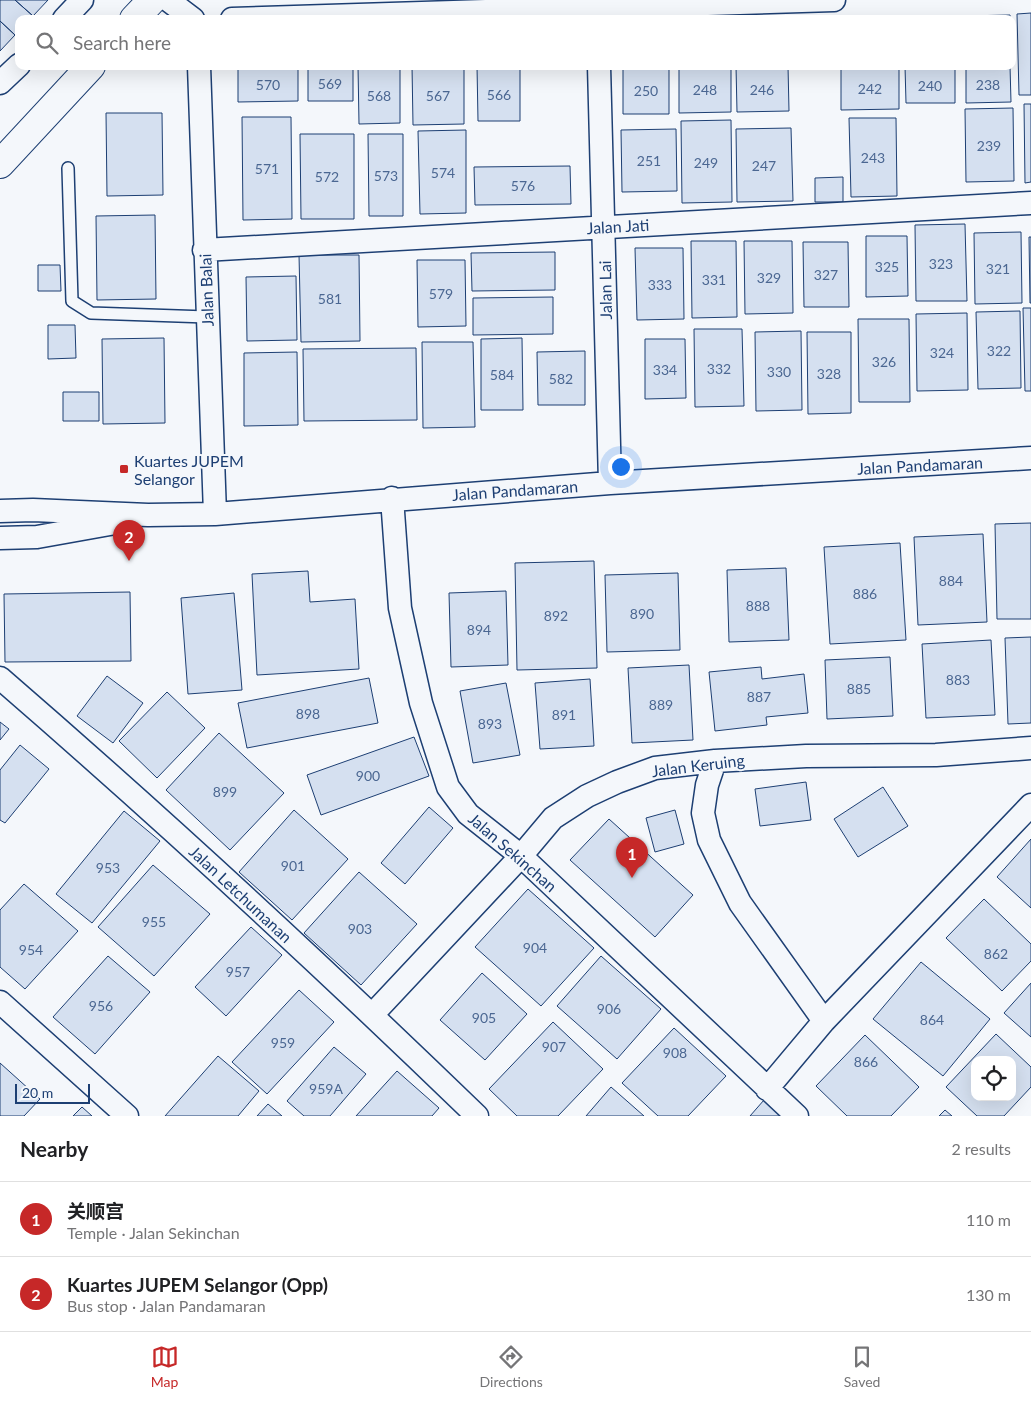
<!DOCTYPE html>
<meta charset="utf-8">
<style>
body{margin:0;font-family:Lato,"Noto Sans SC",sans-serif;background:#f2f2f2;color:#202124}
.controls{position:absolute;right:15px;bottom:15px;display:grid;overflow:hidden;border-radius:10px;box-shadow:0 5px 20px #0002}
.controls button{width:45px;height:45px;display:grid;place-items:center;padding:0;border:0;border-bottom:1px solid #e0e0e0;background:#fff;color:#202124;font:25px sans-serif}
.scale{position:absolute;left:15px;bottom:12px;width:75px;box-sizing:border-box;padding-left:5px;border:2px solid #1d3f73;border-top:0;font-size:14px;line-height:18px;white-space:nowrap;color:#1d3f73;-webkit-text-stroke:4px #f4f7fb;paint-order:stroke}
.you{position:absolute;left:620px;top:466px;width:18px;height:18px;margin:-12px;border:4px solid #fff;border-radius:50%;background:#1a73e8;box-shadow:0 0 0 8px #1a73e833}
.badge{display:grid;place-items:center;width:32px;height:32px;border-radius:50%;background:#c62828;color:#fff;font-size:16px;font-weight:700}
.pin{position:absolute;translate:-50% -41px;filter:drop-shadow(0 1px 2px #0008)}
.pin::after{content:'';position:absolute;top:26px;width:18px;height:15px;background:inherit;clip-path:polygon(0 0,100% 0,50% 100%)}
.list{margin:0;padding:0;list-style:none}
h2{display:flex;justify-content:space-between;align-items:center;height:65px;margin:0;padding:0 20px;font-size:21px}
h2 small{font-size:16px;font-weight:400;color:#757577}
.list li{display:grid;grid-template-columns:32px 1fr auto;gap:15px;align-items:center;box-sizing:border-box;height:75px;padding:0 20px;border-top:1px solid #e0e0e0}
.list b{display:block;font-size:19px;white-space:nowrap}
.list p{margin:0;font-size:16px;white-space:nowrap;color:#757577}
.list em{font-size:16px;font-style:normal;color:#757577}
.icon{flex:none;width:28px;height:28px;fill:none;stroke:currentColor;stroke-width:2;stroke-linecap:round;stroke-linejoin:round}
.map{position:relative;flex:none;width:1031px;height:1116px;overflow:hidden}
.search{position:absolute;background:#fff;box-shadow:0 5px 20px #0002;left:15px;right:15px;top:15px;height:55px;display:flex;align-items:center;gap:12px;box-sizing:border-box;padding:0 18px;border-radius:10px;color:#757577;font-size:19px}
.sheet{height:215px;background:#fff}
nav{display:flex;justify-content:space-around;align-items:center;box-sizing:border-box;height:70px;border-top:1px solid #e0e0e0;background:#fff;font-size:14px;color:#757577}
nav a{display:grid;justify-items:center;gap:2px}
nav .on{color:#c62828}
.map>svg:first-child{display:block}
.building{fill:#d5e0f0;stroke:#1d3f73;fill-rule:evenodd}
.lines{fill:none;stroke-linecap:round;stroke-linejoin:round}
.lane-casing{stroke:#1d3f73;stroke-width:14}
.street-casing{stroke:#1d3f73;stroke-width:25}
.secondary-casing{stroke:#1d3f73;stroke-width:30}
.lane{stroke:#f4f7fb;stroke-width:11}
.street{stroke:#f4f7fb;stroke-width:22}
.secondary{stroke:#f4f7fb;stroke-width:28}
.poi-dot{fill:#c62828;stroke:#f4f7fb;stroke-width:2}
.labels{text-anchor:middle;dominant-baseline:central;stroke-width:4;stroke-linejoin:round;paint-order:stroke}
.number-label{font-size:14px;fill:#4b6792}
.street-label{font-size:16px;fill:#1d3f73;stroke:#f4f7fb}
.poi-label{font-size:16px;fill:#1d3f73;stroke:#f4f7fb;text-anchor:start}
</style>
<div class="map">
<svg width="1031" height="1116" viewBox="0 0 1031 1116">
<rect width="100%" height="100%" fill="#f4f7fb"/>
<path class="building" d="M0,0H15L33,16L30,19H19V31L15,35L0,21Z
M15,0H48L33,16Z
M1031,13V95H1019L1017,14Z
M1010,15V19H965V16Z
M0,21L15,35L0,51Z
M238,66H298V101L238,102Z
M308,66H353V101H308Z
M358,66H400V123L359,124Z
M412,66H464V124L413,125Z
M477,66H520V121H478Z
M623,66H669V114H623Z
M679,66H731V112L679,113Z
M736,66H788L789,111L737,112Z
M841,66H899V109L841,110Z
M905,66H955V103H906Z
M966,66H1010L1011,102L966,103Z
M1024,104H1031V182L1025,183Z
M1013,108L1014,181L966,182L965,109Z
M106,113H162L163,195L107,196Z
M242,117H291L292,219L243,220Z
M849,118H896L897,196L851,197Z
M731,120L732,202L682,203L681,121Z
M791,128L793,201L737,202L736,129Z
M676,129L677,191L622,192L621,130Z
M466,130V213L420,214L418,131Z
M300,134H354V219H301Z
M368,134H403V216H369Z
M570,166L571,204L475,205L474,167Z
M843,177V202H815V178Z
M155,215L156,299L97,300L96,216Z
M965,224L967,301H916L915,225Z
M1021,232L1022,303L975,304L974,233Z
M866,236H907L908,296L866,297Z
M1029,237H1031V303H1030Z
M691,241H736L737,317L692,318Z
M744,241H792L793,313L745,314Z
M803,242H848L849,307H804Z
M635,248H683L684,319L637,320Z
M555,252V290L472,291L471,253Z
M299,255H359L360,341L301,342Z
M417,260H465L466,326L418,327Z
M38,265H60L61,291H38Z
M296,276L297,340L247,341L246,277Z
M553,297V334L473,335V298Z
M1023,308H1031V391H1025Z
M1020,311L1021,388L978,389L976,312Z
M967,313L968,390L917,391L916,314Z
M858,319H909L910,402H859Z
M48,325H75L76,358L48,359Z
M694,329H742L744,406L695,407Z
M801,331L802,410L756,411L755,332Z
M807,332H851V413L808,414Z
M164,338L165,423L103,424L102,339Z
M522,338L523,410H481V339Z
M645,339H685L686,398L645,399Z
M422,342H473L475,427L423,428Z
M416,348L417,420L304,421L303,349Z
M585,351V405H538L537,352Z
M297,352L298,425L244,426V353Z
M63,392H99V421H63Z
M1031,523V619H997L995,524Z
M983,534L987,622L918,625L914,537Z
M900,543L906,640L830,644L824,547Z
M594,561L597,668L517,670L515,563Z
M786,568L789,640L729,642L727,570Z
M308,571L310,602L355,599L359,669L257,675L252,574Z
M678,573L680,650L607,652L605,575Z
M506,591L508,665L451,667L449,593Z
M130,592L131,661L5,662L4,594Z
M234,593L242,690L188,694L181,598Z
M1031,637V723L1008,724L1005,638Z
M991,640L995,715L926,718L922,644Z
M890,657L893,716L827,719L825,660Z
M689,665L693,740L632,743L628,668Z
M761,667L762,679L804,674L808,713L766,717L767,725L715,731L709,672Z
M107,676L143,703L113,743L77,716Z
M369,678L378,723L247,748L238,703Z
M590,679L594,746L540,749L535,683Z
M506,683L520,755L473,763L460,691Z
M167,692L205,728L157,778L119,741Z
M0,722L9,729L0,740Z
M219,733L284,793L230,850L166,790Z
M414,737L429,776L321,815L307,775Z
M20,745L49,769L5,823L0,820V770Z
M806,782L811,820L760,826L755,789Z
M883,787L908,826L858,857L834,819Z
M429,807L453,828L405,884L381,863Z
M294,810L348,859L292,920L239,872Z
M675,810L684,844L655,852L646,818Z
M124,811L160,841L92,923L56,894Z
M609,819L693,895L655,937L570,860Z
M1031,839V908L997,877Z
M153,865L210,914L154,976L98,927Z
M359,872L417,924L361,985L304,933Z
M24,884L78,931L25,989L0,967V910Z
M528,889L594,948L541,1006L475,947Z
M984,899L1031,944V961L1002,991L946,938Z
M251,927L282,955L226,1016L195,987Z
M108,956L150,992L95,1054L53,1017Z
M601,956L661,1009L617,1059L557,1006Z
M921,962L990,1019L943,1076L873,1019Z
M482,973L527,1014L485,1060L440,1020Z
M1031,983V1037L1004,1013Z
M299,990L334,1022L267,1094L232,1062Z
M553,1022L603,1069L558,1116H517L489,1089Z
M674,1028L726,1076L688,1116H658L622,1083Z
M996,1034L1031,1067V1087L1004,1116H977L946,1087ZM975,1060H1012V1097H975Z
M865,1035L919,1087L891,1116H847L816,1086Z
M334,1047L366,1074L330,1116H304L287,1101Z
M218,1056L259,1091L238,1116H165Z
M0,1063L40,1099L24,1116H0Z
M397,1071L439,1108L432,1116H356Z
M611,1087L644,1116H586Z
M764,1100L782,1116H750Z
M268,1104L282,1116H257Z
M82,1107L92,1116H73Z
M945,1110L952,1116H939Z"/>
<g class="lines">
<defs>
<path id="lane" d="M68,168L72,301L91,313L207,317"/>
<path id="street" d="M168,0L193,19
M64,19L82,0
M232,19L834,0
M199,66L215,514
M599,66L610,483
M0,83L19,65
M204,250L1031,203
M392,498L400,608L421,703L448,787L468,814L521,856L797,1116
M0,511L33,510L148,515L215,514L610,483L1031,458
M0,538L37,537L121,522
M0,678C163,819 322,966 477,1116
M715,761L707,785L703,813L709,840L740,903L824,1021
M0,1002L127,1116
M372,1015L521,856L553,818L587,796L617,782L655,768L715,761L806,756L936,755L1031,748
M767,1089L824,1021L1031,805"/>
<path id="secondary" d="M134,19L152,0
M0,164L91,66"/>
</defs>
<use href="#lane" class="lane-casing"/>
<use href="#street" class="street-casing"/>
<use href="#secondary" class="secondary-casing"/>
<use href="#lane" class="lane"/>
<use href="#street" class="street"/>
<use href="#secondary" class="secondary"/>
</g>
<rect class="poi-dot" x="119" y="464" width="10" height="10" rx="2.5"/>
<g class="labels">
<g class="number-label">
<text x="330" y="83">569</text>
<text x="268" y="84">570</text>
<text x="988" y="84">238</text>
<text x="930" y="85">240</text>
<text x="870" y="88">242</text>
<text x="705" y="89">248</text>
<text x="762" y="89">246</text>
<text x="646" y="90">250</text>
<text x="499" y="94">566</text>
<text x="379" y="95">568</text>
<text x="438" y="95">567</text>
<text x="989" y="145">239</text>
<text x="873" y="157">243</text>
<text x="649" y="160">251</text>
<text x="706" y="162">249</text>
<text x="764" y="165">247</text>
<text x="267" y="168">571</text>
<text x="443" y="172">574</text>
<text x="386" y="175">573</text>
<text x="327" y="176">572</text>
<text x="523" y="185">576</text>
<text x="941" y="263">323</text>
<text x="887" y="266">325</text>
<text x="998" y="268">321</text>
<text x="826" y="274">327</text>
<text x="769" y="277">329</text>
<text x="714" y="279">331</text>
<text x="660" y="284">333</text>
<text x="441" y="293">579</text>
<text x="330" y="298">581</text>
<text x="999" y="350">322</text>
<text x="942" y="352">324</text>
<text x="884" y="361">326</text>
<text x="719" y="368">332</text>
<text x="665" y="369">334</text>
<text x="779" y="371">330</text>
<text x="829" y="373">328</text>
<text x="502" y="374">584</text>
<text x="561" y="378">582</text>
<text x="951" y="580">884</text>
<text x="865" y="593">886</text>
<text x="758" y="605">888</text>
<text x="642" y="613">890</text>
<text x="556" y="615">892</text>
<text x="479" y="629">894</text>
<text x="958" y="679">883</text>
<text x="859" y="688">885</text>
<text x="759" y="696">887</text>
<text x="661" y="704">889</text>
<text x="308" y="713">898</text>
<text x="564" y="714">891</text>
<text x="490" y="723">893</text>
<text x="368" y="775">900</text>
<text x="225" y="791">899</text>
<text x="293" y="865">901</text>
<text x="108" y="867">953</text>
<text x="154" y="921">955</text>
<text x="360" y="928">903</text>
<text x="535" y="947">904</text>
<text x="31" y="949">954</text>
<text x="996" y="953">862</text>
<text x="238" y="971">957</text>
<text x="101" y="1005">956</text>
<text x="609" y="1008">906</text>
<text x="484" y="1017">905</text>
<text x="932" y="1019">864</text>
<text x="283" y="1042">959</text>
<text x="554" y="1046">907</text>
<text x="675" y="1052">908</text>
<text x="866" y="1061">866</text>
<text x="326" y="1088">959A</text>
</g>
<g class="street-label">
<text transform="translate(618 226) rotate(-3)">Jalan Jati</text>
<text transform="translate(206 290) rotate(-92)">Jalan Balai</text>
<text transform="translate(605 290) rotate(-91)">Jalan Lai</text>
<text transform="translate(920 465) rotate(-3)">Jalan Pandamaran</text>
<text transform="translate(515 490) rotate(-4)">Jalan Pandamaran</text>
<text transform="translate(698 765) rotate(-7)">Jalan Keruing</text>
<text transform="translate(513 852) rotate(41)">Jalan Sekinchan</text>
<text transform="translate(241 894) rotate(43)">Jalan Letchumanan</text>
</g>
<g class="poi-label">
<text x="134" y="460">Kuartes JUPEM<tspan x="134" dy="18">Selangor</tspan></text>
</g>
</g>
</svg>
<div class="controls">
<button><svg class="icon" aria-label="locate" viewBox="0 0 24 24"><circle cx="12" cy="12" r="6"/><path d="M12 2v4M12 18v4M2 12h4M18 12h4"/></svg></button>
</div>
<div class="scale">20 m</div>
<div class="you"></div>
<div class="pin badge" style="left:632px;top:878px">1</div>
<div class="pin badge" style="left:129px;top:561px">2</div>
<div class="search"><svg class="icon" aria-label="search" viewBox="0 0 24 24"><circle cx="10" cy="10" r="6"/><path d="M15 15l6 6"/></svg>Search here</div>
</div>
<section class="sheet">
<h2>Nearby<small>2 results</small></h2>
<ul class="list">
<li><span class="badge">1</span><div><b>关顺宫</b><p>Temple · Jalan Sekinchan</p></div><em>110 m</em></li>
<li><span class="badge">2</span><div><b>Kuartes JUPEM Selangor (Opp)</b><p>Bus stop · Jalan Pandamaran</p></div><em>130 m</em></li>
</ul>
</section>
<nav>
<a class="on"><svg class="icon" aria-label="map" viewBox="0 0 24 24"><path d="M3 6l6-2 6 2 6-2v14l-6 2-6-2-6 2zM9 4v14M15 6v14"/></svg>Map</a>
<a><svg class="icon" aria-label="directions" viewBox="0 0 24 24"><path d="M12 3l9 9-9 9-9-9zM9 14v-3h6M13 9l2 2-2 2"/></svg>Directions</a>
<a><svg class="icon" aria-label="saved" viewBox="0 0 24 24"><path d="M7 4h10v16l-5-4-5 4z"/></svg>Saved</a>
</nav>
